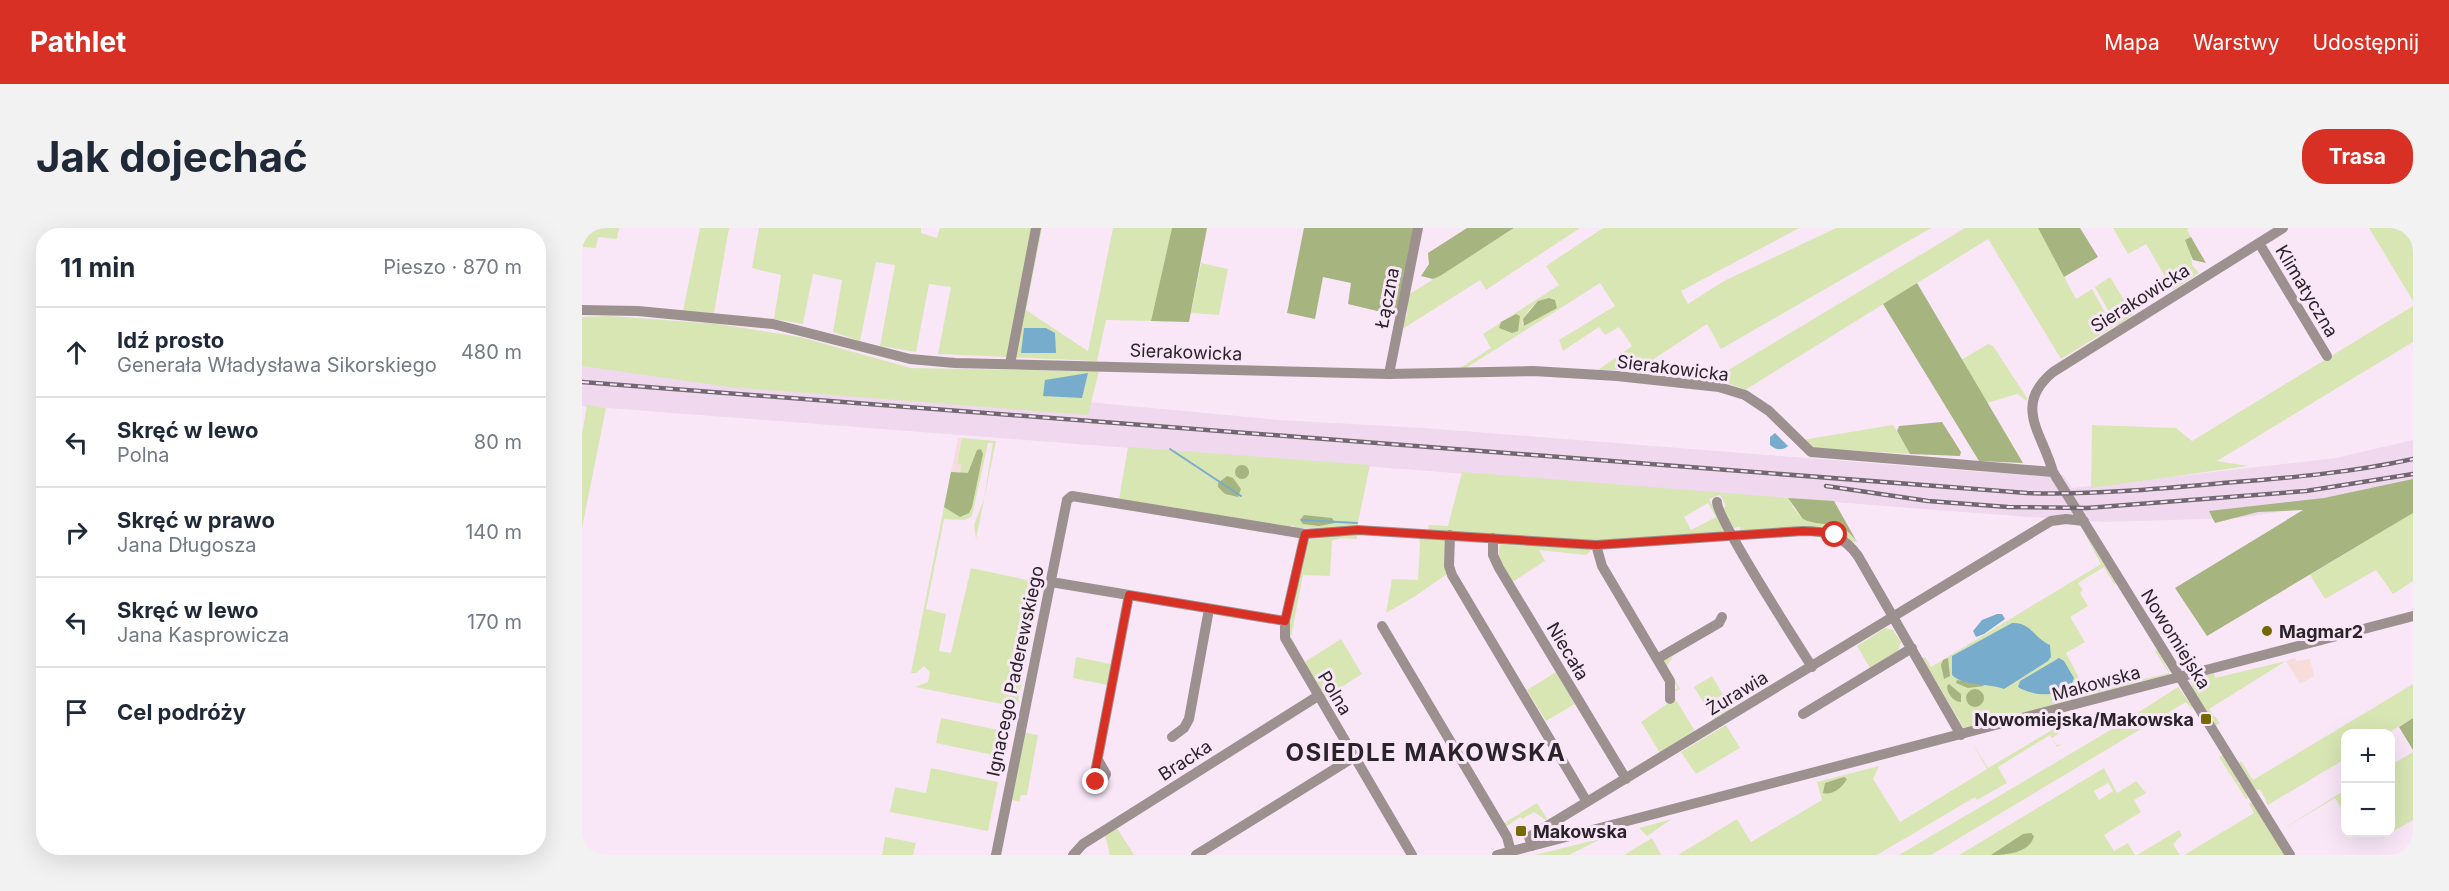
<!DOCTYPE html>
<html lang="pl">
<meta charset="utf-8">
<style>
body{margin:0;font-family:Inter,sans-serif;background:#f2f2f3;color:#1f2937}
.controls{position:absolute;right:18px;bottom:18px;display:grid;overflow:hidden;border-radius:12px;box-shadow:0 6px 24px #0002}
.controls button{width:54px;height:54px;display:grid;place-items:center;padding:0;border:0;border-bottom:2px solid #e0e1e3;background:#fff;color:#1f2937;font:30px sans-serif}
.stop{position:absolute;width:18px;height:18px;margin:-14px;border:4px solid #d93025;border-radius:50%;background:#fff}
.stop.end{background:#d93025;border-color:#fff;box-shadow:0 2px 6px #0008}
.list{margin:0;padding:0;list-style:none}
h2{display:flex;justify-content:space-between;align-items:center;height:78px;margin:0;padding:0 24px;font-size:26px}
h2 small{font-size:20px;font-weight:400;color:#747a83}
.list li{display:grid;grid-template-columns:39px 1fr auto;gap:18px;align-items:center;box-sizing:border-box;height:90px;padding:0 24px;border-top:2px solid #e0e1e3}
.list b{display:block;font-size:22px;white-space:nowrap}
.list p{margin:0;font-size:20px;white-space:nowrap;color:#747a83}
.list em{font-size:20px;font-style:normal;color:#747a83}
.icon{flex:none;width:33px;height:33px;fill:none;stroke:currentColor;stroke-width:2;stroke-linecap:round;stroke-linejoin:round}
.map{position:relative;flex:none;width:1831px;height:627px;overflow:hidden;border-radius:24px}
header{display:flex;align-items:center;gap:36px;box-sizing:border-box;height:84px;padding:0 30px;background:#d93025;color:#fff}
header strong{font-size:28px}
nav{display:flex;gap:33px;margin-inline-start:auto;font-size:21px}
.intro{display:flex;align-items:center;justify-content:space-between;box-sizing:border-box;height:144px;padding:0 36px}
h1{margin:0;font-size:42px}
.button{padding:15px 27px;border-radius:24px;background:#d93025;color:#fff;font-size:21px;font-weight:700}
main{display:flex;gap:36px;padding:0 36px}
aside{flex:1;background:#fff;border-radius:24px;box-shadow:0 6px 24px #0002}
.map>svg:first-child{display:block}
.commercial{fill:#f7dcda}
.industrial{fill:#f7dcdf}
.built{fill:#f0d8ef}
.green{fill:#d8e6b4;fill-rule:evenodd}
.forest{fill:#a6b480}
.water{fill:#78accd}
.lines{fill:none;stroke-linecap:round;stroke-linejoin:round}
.stream{stroke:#78accd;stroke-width:2}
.minor{stroke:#9c918f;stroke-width:10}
.rail-casing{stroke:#716771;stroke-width:4.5}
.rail{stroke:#f9e7f8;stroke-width:2;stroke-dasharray:7;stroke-linecap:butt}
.route{stroke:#d93025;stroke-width:8}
.poi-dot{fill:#756a02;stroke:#f9e7f8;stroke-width:2}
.labels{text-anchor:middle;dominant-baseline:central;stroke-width:6;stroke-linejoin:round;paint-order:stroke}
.street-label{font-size:18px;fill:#2a232a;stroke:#f9e7f8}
.poi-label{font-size:18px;font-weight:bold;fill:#2a232a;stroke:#f9e7f8;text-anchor:start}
.district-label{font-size:24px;font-weight:bold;letter-spacing:1.5px;fill:#2a232a;stroke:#f9e7f8}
</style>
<header>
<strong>Pathlet</strong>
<nav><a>Mapa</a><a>Warstwy</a><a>Udostępnij</a></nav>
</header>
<div class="intro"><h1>Jak dojechać</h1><a class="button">Trasa</a></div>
<main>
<aside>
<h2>11 min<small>Pieszo · 870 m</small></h2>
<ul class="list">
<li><svg class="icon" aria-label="ahead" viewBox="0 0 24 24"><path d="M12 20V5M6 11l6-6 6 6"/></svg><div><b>Idź prosto</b><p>Generała Władysława Sikorskiego</p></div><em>480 m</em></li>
<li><svg class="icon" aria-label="left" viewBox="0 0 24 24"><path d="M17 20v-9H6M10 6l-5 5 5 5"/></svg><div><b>Skręć w lewo</b><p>Polna</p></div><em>80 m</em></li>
<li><svg class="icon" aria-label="right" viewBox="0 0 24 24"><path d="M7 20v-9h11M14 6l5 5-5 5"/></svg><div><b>Skręć w prawo</b><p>Jana Długosza</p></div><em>140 m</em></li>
<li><svg class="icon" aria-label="left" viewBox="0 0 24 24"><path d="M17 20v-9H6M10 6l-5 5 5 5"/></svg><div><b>Skręć w lewo</b><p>Jana Kasprowicza</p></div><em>170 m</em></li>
<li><svg class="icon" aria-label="arrive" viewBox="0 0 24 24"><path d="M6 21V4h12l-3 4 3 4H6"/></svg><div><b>Cel podróży</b></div></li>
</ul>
</aside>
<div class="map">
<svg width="1831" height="627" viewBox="0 0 1831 627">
<rect width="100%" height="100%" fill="#f9e7f8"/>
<path class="commercial" d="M1713,430L1714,433L1728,431L1732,448L1718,456L1704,433Z"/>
<path class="industrial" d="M376,210H380L375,234L380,236L378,246L369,244Z"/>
<path class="built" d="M0,134L463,170L697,192L842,200L1401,244L1481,247L1490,260L1754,230L1831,212V256L1744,276L1658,290L1522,294L1407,286L0,178Z"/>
<path class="green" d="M0,0H37L35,11L16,9L14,20L0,19Z
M118,0H147L132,85L101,83Z
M177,0H339V5L355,10L358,0H460L444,82L506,123L531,0H590L569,93L524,92L515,133L356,126L369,59L347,56L334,124L298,118L313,37L294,34L278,113L251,104L260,52L231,46L221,96L192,91L199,47L170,40Z
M933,0H998L904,62L898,52L819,102L825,87L826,67Z
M1021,0H1217L1099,63L1106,76L1142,53L1254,0H1349L1139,121L1125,96L1055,142H1016L1050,118L1037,99L1023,107L1017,99L981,123L977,112L1033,78L1018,55L884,140H878L909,120L901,106L977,57L964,38ZM970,70L944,98L940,96C943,83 956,70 970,70Z
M1383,0H1456L1494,71L1510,61L1531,99L1479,131L1406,11L1163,162L1133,150Z
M1531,0H1607L1605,2L1609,9L1603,12L1609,22L1610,37L1617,45L1591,62L1564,16L1546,26Z
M1787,0H1831V73Z
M619,35L646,41L637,87L609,85Z
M1528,49L1551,87L1535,98L1513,59Z
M1831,78V114L1635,233L1666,238L1509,260L1510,197L1594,200L1610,213Z
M28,88L136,96L218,109L329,140L517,143L506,187L147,159L0,138V89Z
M1406,116L1411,118L1445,170V173L1435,166L1405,175L1379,132Z
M5,177L24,180L0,300V206Z
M1311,197L1328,226L1233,220L1225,218L1220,212Z
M380,210L414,213L395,306L394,311L392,297L402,271L411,215H406L390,288L383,292L362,291L344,381L364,386L357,423L369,425L389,340L459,355L435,479L333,459L346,454L348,444L342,438L334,445H329L369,244L378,245L379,236L375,235Z
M546,219L788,237L775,299L713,300L711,297L708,299L537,271Z
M880,244L1206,270C1209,275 1212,282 1217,286C1233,302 1253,286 1275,314H1269L1260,307L1159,305L1158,299L1151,300L1141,281L1144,278L1138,267L1127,271L1144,303L1012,314L847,302L846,297L866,298ZM1126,275L1134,289L1109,302L1102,289Z
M1831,285V353L1811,366L1794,342L1743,371L1728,347Z
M1499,299L1534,355L1529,360L1532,356L1522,339L1496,355L1501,362L1498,365L1506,378L1488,389L1503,414L1484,425L1505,465L1587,445L1573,423L1576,421L1588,446L1386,500L1381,499L1340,430L1343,429L1349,439L1519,336Z
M775,306V311L759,310L750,313L748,348L721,347L709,409L715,420L713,421L706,401L726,314L729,311Z
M836,308L863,311L865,346L832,369L804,385L810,351L836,352L838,314Z
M918,315L1005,321L1009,323L1004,327L957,322L963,333L929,355L916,333Z
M1303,400L1311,402L1319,414L1316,423L1288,440L1275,418Z
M759,411L780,446L742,470L725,440L724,433Z
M1091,428L1085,438L1098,461L1090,465L1114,505L1078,525L1059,494L1092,471L1089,464L1096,460L1081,433Z
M494,429L529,436L525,457L491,450Z
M1704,433L1627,481L1638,495L1634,498L1610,460L1609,453L1632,445L1633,450Z
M974,444L993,476L964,493L945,462Z
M1130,448L1150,482L1133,493L1112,459Z
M1831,456V490L1806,505L1764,506L1763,531L1686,577L1678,561L1674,563L1657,535L1659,533L1671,552Z
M1596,459L1611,479L1609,480L1604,474L1349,627H1317L1532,500Z
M359,490L426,504L421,529L354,515Z
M1144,497L1158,520L1114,546L1099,524Z
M1475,499L1478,505L1470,510L1475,517L1480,516L1475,519L1468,507L1416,539L1425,555L1395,572L1393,569L1295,627H1096L1155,591L1169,614L1240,572L1235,554L1297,538L1291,551L1318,594L1405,541L1390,514L1406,540Z
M440,504L456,507L445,567H439L437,574L426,570Z
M1831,524V592L1800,610L1797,605L1808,604L1809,537Z
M1642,526L1657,551L1656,556L1659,555L1666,570L1664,571L1637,529Z
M349,540L416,554L406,603L308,584L313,559L344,565Z
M1522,540L1535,565L1554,553L1564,565L1552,572L1559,584L1522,607L1532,623L1546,615L1553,627H1377ZM1526,555L1531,563L1517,572L1512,563Z
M1763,562V587L1753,570L1701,601Z
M1671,573L1704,627H1602L1672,585L1667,576Z
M955,575L967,594L952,584L940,591L938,589L922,600V595Z
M1090,591L1065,608L1057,600Z
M535,600L552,627H528L523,607Z
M1597,602L1600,607L1591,616L1598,627H1555Z
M303,609L334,615L331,627H300Z
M1021,610L987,627H953Z
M1070,610L1079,627H1042Z"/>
<path class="forest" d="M590,0H625L607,94L569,93Z
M722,0H833L816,88L766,76L769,55L741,49L733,91L705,85Z
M885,0H932L858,48L851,51L839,48L847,36L846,25Z
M1456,0H1498L1516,29L1482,49Z
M1609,9L1624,35L1611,32L1603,12Z
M1335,55L1441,235L1397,233L1301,76Z
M967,70L973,72L975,80L942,98L941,91L956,73Z
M934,86L938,88L936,103L930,105L917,100L919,94Z
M1360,194L1379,224L1378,228L1328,226L1315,203L1317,198Z
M399,221L401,226L390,279L387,285L378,289L362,279L369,244L386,245L395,222Z
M653 244a7 7 0 1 1 14 0a7 7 0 1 1-14 0Z
M645,248L651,250L659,261L656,269L643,266L636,259V255Z
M1831,251V285L1625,408L1593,360L1721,282L1676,284L1633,295L1627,283L1742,270Z
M1206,270L1252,273L1275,314C1257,289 1243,301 1221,291Z
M722,287L750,290L753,295L737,298L721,296L718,292Z
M1366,430L1368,448L1362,451L1359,437L1361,432Z
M1375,452L1400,456L1402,458L1386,460L1374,455Z
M1367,456L1379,466V474C1372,474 1365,466 1365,458Z
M1384 470a9 9 0 1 1 18 0a9 9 0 1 1-18 0Z
M1831,490V522L1817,499Z
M1262,549L1265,551C1261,559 1250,568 1241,565L1243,555Z
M1449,605L1452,608C1448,625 1424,627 1409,627L1441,606Z"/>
<path class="water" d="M442,100H464L473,105L474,125H439Z
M506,145L500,170L461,168L463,152Z
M1193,205L1206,218C1200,223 1194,222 1188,217V209Z
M1415,386H1420L1423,391L1402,406L1394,409L1391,403L1400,392Z
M1430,395C1449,394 1452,410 1468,417L1469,429L1466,433L1422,461C1408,455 1382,459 1370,447V428Z
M1477,430L1482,433L1492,450C1487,471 1451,469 1436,459L1438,453Z"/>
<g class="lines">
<path class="stream" d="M588,221L659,268
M720,292L775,295"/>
<path class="minor" d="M1701,0L1471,144C1430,178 1461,206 1471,244L1708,627
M1677,15L1745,128
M0,82L56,83L191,96L328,131L373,135L807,146L951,143L1035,148L1137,159L1163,167L1187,183L1229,224L1471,244
M428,136L454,0
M807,146L836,0
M1135,274C1135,291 1215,415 1230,439
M723,306L703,393V410L830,627
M868,307L867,338L870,347L1005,574
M911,310V327L917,340L1044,551
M1014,317L1020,338L1088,453V471
M469,354L703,393
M800,398L925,609L929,624
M1075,431L1137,395L1140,389
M1221,486L1330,420
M590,509L602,500L607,491L627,381
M516,532L524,546L521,552L514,554L512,550L547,367
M950,618L947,609L1469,293L1484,291L1502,293
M414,627L485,272L490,268L723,306L776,302L1014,317L1220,303C1245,303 1261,307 1276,328L1379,507
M491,627L501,616L736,468
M614,627L772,529
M915,627L1831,388"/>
<defs>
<path id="rail" d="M0,154L1445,265C1510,267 1575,261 1641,255C1705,250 1768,245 1831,231
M1244,258L1346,273L1426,279L1505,280L1724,263L1831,246"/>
</defs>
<use href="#rail" class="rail-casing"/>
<use href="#rail" class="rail"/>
</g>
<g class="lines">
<path class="route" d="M514,554L512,550L547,367L703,393L723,306L776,302L1014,317L1220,303L1242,304L1253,307"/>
</g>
<g class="poi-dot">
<circle cx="1685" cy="403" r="6"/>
<rect x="1618" y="485" width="12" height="12" rx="3"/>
<rect x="933" y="597" width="12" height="12" rx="3"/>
</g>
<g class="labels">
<g class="street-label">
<text transform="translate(1725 63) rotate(59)">Klimatyczna</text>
<text transform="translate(805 70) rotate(-79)">Łączna</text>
<text transform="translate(1558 70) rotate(-32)">Sierakowicka</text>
<text transform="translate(604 124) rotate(2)">Sierakowicka</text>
<text transform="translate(1091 140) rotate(7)">Sierakowicka</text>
<text transform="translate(1594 411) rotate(58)">Nowomiejska</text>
<text transform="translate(986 423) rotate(59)">Niecała</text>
<text transform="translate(433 443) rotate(-78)">Ignacego Paderewskiego</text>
<text transform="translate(1514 455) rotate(-15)">Makowska</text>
<text transform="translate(753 465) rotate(59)">Polna</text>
<text transform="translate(1155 465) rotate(-31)">Żurawia</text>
<text transform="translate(603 532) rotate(-33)">Bracka</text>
</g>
<g class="poi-label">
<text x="1697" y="403">Magmar2</text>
<text x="1612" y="491" text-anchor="end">Nowomiejska/Makowska</text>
<text x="951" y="603">Makowska</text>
</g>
<g class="district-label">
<text x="844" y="524">OSIEDLE MAKOWSKA</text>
</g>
</g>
</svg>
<div class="controls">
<button>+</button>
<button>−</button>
</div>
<div class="stop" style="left:1253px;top:307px"></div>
<div class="stop end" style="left:514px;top:554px"></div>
</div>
</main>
